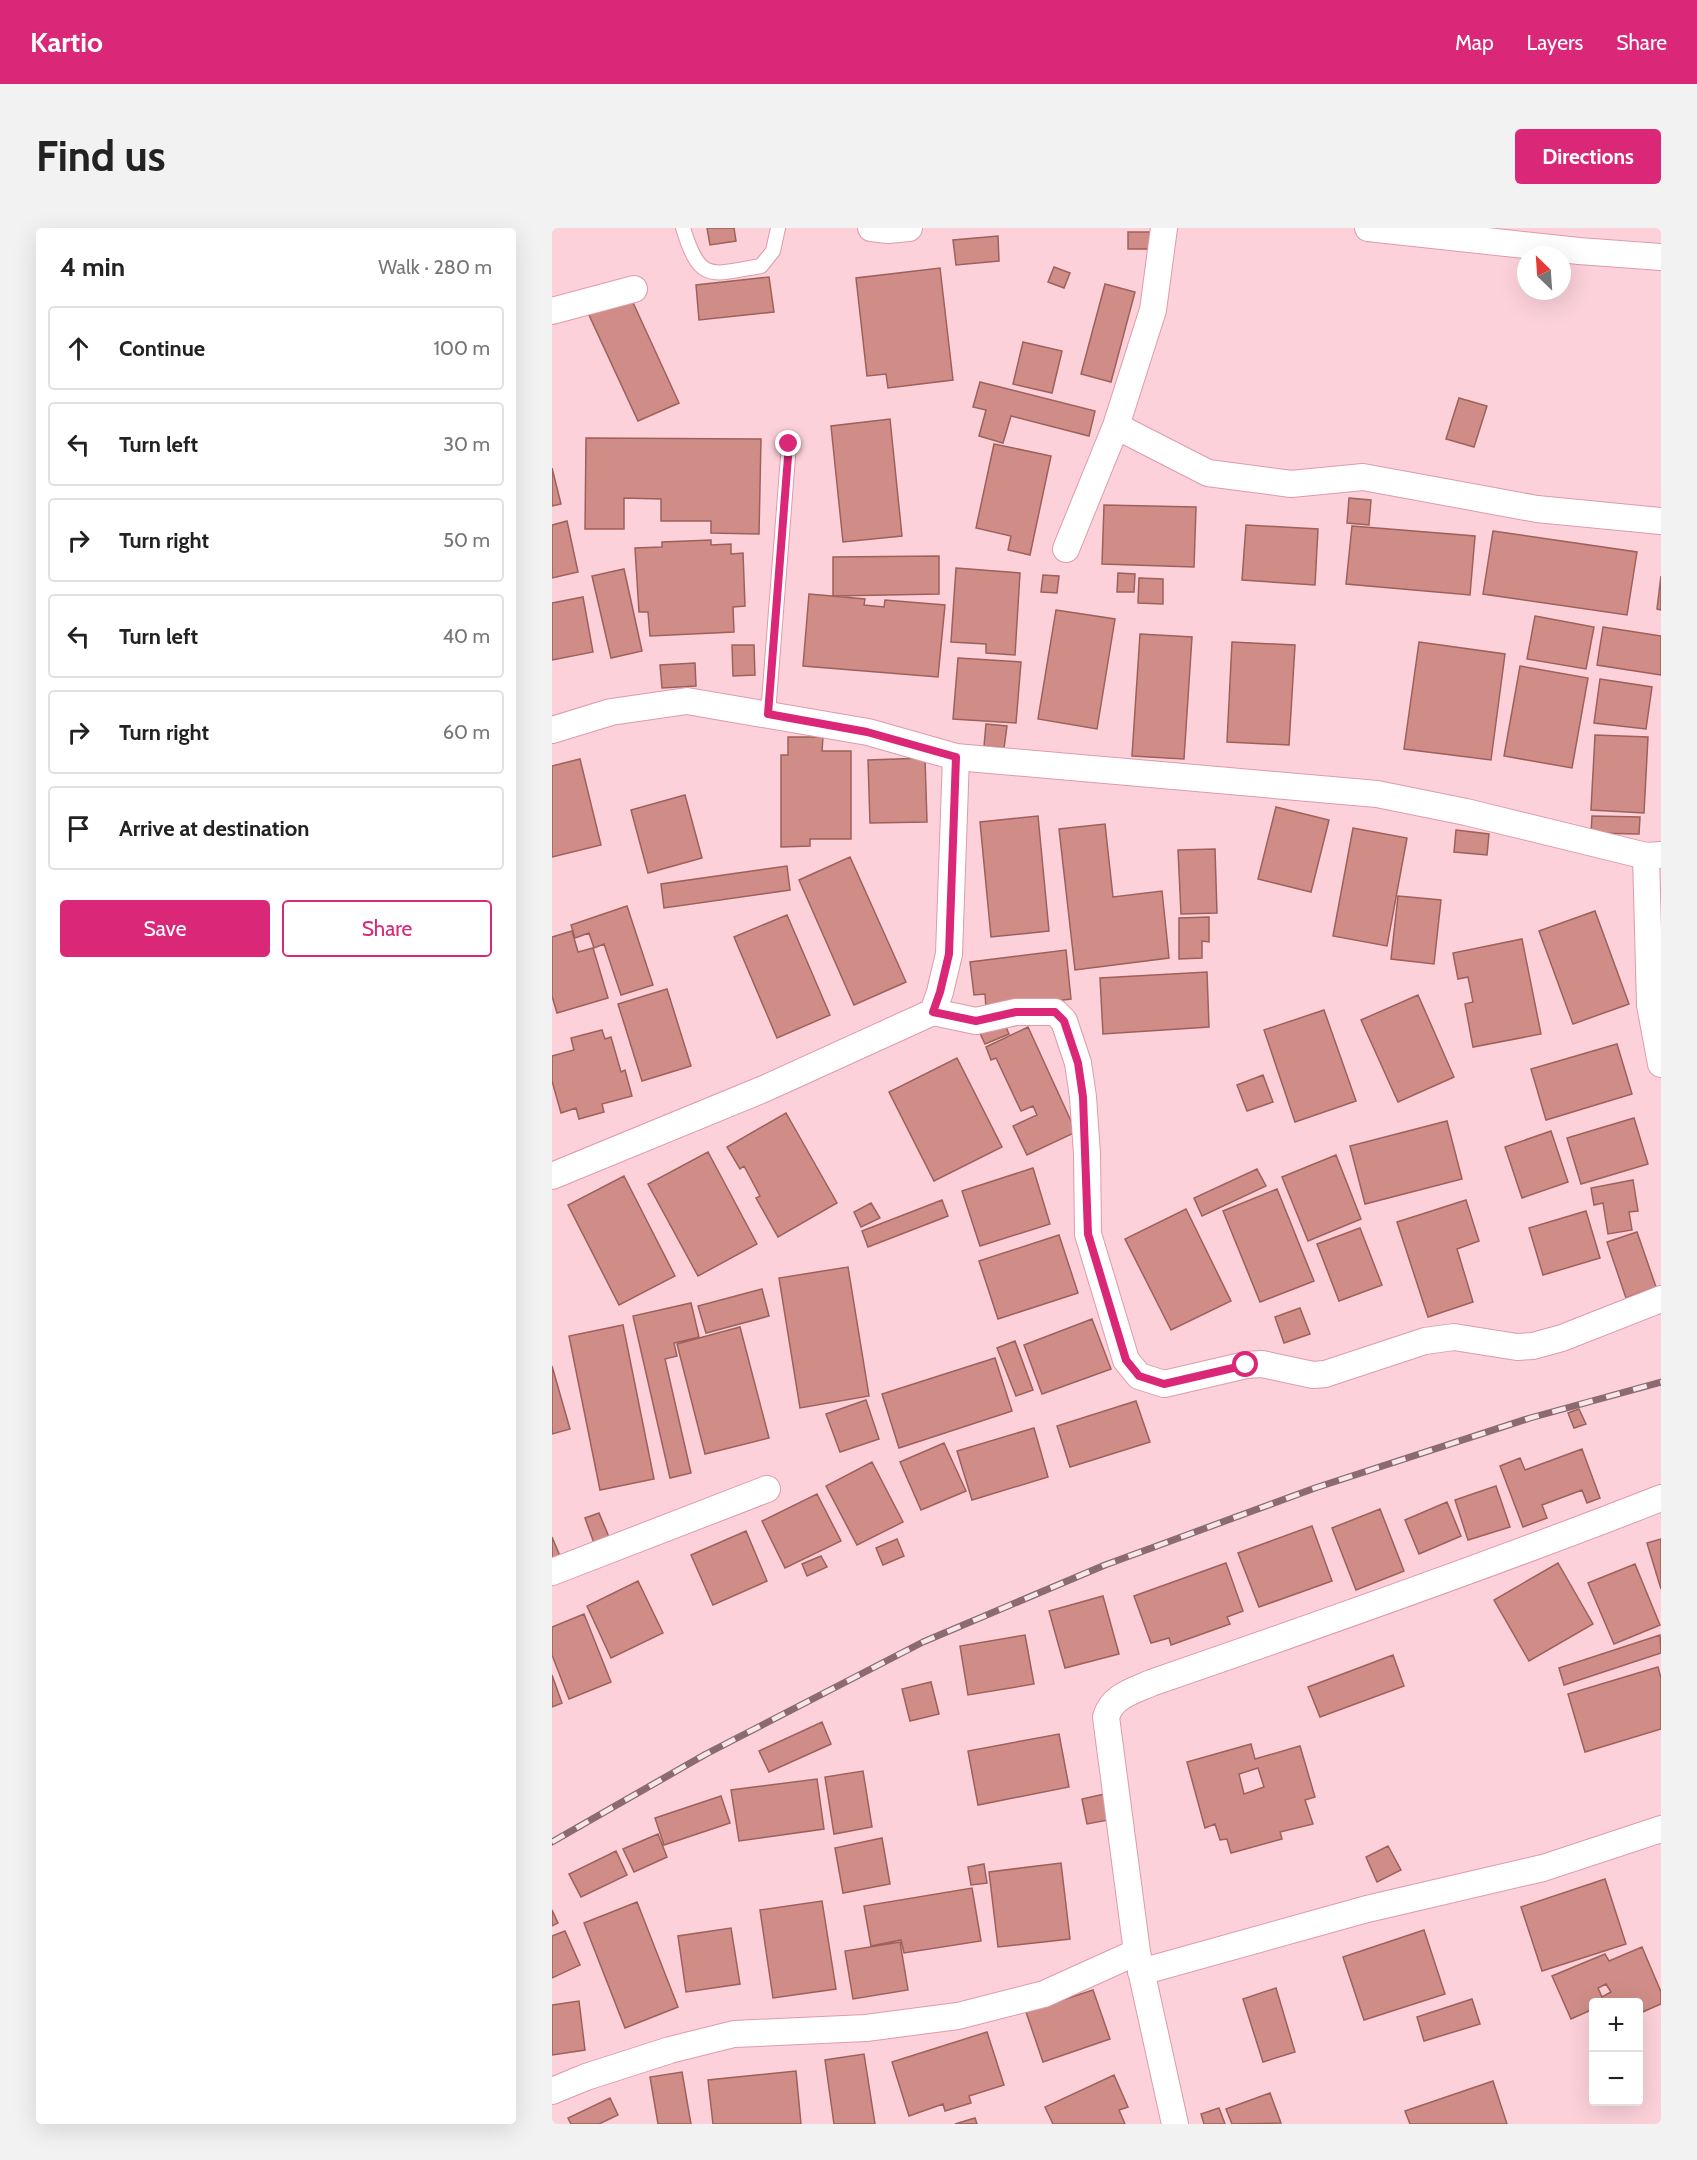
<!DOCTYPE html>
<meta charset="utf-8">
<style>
body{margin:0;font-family:Cabin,sans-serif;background:#f2f2f2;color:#222}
.controls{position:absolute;right:18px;bottom:18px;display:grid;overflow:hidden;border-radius:6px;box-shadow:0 6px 24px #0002}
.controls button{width:54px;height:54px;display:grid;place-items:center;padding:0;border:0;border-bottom:2px solid #e0e0e0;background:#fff;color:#222;font:30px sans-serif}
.compass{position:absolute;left:965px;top:18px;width:54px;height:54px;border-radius:50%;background:#fff;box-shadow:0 6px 24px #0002;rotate:335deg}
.stop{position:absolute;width:18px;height:18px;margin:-14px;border:4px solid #db2777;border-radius:50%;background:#fff}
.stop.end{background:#db2777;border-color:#fff;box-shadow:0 2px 6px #0008}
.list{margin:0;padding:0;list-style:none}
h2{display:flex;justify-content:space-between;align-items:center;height:78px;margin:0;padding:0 24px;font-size:26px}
h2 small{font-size:20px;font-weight:400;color:#767676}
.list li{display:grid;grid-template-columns:39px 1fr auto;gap:18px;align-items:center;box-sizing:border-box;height:84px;margin:0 12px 12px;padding:0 12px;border:2px solid #e0e0e0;border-radius:6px}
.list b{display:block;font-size:22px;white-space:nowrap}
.list em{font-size:20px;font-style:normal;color:#767676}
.actions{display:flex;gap:12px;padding:18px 24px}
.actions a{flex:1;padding:14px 0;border:2px solid #db2777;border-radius:6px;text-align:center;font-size:21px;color:#db2777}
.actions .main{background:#db2777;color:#fff}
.icon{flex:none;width:33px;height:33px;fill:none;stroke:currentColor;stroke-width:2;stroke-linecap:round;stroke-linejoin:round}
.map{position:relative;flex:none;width:1109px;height:1896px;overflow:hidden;border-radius:6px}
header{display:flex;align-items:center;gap:36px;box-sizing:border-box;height:84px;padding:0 30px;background:#db2777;color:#fff}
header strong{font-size:28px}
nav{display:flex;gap:33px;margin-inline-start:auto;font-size:21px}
.intro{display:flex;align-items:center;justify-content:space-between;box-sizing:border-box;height:144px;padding:0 36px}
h1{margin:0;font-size:42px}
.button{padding:15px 27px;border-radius:6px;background:#db2777;color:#fff;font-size:21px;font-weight:700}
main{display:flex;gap:36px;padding:0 36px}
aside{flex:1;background:#fff;border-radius:6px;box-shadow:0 6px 24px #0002}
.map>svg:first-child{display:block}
.building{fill:#d08d87;stroke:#9e605b;stroke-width:1.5;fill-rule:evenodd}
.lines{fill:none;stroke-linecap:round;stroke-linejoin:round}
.service-casing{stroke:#de9baa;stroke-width:16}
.minor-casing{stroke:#de9baa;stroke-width:28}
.service{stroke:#fff;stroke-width:14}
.minor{stroke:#fff;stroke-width:26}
.rail-casing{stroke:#8c6a71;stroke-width:7}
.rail{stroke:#f6e7ea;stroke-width:4.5;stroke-dasharray:14;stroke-linecap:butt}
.route{stroke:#db2777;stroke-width:8}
</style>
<header>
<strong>Kartio</strong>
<nav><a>Map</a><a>Layers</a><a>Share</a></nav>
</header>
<div class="intro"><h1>Find us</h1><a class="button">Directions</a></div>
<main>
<aside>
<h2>4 min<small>Walk · 280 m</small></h2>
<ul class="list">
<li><svg class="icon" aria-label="ahead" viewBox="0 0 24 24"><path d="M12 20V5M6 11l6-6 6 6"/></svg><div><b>Continue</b></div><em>100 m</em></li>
<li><svg class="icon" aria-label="left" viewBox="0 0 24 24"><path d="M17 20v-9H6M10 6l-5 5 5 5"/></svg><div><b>Turn left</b></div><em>30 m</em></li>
<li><svg class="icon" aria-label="right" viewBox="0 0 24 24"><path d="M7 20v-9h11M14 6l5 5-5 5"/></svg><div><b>Turn right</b></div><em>50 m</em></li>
<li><svg class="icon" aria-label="left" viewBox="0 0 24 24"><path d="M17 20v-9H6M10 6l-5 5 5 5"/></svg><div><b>Turn left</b></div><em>40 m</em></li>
<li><svg class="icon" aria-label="right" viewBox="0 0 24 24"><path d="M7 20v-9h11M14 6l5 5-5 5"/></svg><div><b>Turn right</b></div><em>60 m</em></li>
<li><svg class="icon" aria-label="arrive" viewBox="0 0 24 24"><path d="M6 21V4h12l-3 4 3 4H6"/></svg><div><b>Arrive at destination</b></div></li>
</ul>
<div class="actions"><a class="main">Save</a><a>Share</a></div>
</aside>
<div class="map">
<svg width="1109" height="1896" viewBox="0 0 1109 1896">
<rect width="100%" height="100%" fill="#fcd1da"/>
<path class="building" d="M155,0H182L184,13L158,17Z
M576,4H599V21H576Z
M446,8L447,33L404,37L401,12Z
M502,39L518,45L512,60L496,54Z
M388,40L401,152L336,160L334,146L315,148L304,50Z
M217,49L222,84L147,92L144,57Z
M553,56L583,64L559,154L529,146Z
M78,68L127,175L86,193L37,87Z
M471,114L510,123L500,165L461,156Z
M428,154L543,183L537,208L459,188L451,215L427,208L434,182L421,179Z
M907,170L935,178L922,219L894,211Z
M338,191L350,308L291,314L279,198Z
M34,210L209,211L207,306L159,305V293H109V271L72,270V301H33Z
M442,216L499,228L478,327L456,322L459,308L424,300Z
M0,240L9,276L0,278Z
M797,270L819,272L817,297L795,295Z
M552,277L644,279L642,339L550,336Z
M15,293L26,344L0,350V297Z
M694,297L766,301L763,357L690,352Z
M800,298L923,308L918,367L794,356Z
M941,303L1085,324L1075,387L931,366Z
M159,312V317L179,316V326L191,325L193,378L181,379L182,404L98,408L96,384H87L83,320L110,319V314Z
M387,328V366L281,368V329Z
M404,340L468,345L463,427L434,425V416L399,414Z
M72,341L90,423L59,430L40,348Z
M566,345L583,346L582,364H565Z
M491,347L507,348L505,365L489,364Z
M1109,348V382L1105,381Z
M587,350L611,351V376L586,375Z
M257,366L313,371L312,377L332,379L333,372L393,377L386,449L251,438Z
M31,369L41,424L0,432V375Z
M504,382L563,391L545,501L486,491Z
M983,388L1042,399L1034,441L975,431Z
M1051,399L1109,408V447L1045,437Z
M588,406L640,409L632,531L580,528Z
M680,414L743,417L737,517L675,514Z
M867,414L953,426L939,532L852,521Z
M180,417H202L203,447L181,448Z
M406,430L469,434L464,495L401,491Z
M143,435L144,458L110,460L108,437Z
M968,438L1036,450L1020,540L952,528Z
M1048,451L1100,459L1094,501L1042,495Z
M434,496L455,498L452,520L432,518Z
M1043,507L1096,509L1092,585L1039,582Z
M236,509H271L270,523H299V611H258V618L229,619V527H236Z
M373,530L375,594L318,595L316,532Z
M28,531L49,617L0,629V538Z
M133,567L150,630L96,645L79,582Z
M724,579L777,592L759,664L706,651Z
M486,588L497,703L439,709L428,594Z
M1040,588L1088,589L1087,606L1039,605Z
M553,596L561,669L610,663L617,730L523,742L507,601Z
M801,600L855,610L835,718L781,708Z
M904,602L937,606L935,627L902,624Z
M663,621L665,685L629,686L626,622Z
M298,629L354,754L302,777L247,652Z
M235,638L238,662L112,680L109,656Z
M846,668L889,672L882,736L839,731Z
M75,678L101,757L69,767L52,716L42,720L37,705L23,710L19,697Z
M1043,683L1077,776L1021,796L987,703Z
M235,687L278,787L225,810L182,709Z
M657,689V714L650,713V730L627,731V690Z
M20,703L26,724L41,720L56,770L5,785L0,768V709Z
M970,711L989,806L921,819L913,776L921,774L916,749L906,751L901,725Z
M514,722L519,771L434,781L433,766L422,767L418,734Z
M655,744L657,799L551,806L548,750Z
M115,761L139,838L90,853L66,776Z
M866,767L902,849L846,874L809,792Z
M772,782L804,873L743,894L712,802Z
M451,792L457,806L433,816L427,803Z
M476,799L524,904L475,927L461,898L485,887L481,878L469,883L444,830L439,832L434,819Z
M50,802L53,811L59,809L69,844L73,842L80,868L50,876L52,884L27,891L24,880L9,885L0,853V828L22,822L19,810Z
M1065,816L1080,866L994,892L979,841Z
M405,830L450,919L382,953L337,864Z
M711,847L721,874L695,883L685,857Z
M234,885L285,975L226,1009L204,970L208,968L192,938L188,941L175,919Z
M1082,890L1096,936L1029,956L1015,910Z
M895,893L910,951L813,976L798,918Z
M999,903L1016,954L970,970L953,919Z
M156,924L205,1016L146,1048L96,956Z
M784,927L809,991L756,1013L730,949Z
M481,940L498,996L428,1018L410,963Z
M705,941L714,958L650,988L642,970Z
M72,948L123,1048L67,1077L16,977Z
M1081,952L1086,983L1077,984L1080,1002L1056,1006L1051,975L1042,977L1039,960Z
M725,961L762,1053L708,1074L671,983Z
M390,972L396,988L316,1019L310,1003Z
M914,972L927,1013L905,1021L921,1074L876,1089L845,994Z
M319,975L328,990L309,999L302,984Z
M634,981L679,1073L619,1102L573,1011Z
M1034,983L1048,1030L991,1047L977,1000Z
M808,1000L830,1057L787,1073L765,1016Z
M1085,1004L1104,1059L1074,1070L1055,1014Z
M507,1007L526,1065L446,1091L427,1033Z
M296,1039L317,1168L248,1180L227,1050Z
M210,1061L217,1088L154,1105L146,1078Z
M139,1075L147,1109L122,1115L125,1128L113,1131L139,1245L118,1250L81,1088Z
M748,1080L758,1106L732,1115L723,1089Z
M540,1091L559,1141L490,1166L472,1117Z
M71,1097L102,1251L48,1262L17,1108Z
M188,1099L217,1210L153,1226L125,1116Z
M463,1113L481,1162L464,1168L445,1120Z
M443,1130L460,1183L347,1220L330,1166Z
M0,1138L18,1201L0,1206Z
M314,1172L327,1211L288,1224L274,1186Z
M584,1173L598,1214L518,1239L505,1198Z
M1027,1181L1034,1196L1022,1200L1016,1185Z
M482,1200L496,1249L420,1272L405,1223Z
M392,1215L414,1263L369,1282L348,1234Z
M1030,1221L1048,1270L1035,1275L1030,1262L990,1277L995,1290L971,1299L948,1238L968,1230L973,1242Z
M320,1234L351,1294L305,1317L274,1258Z
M944,1258L958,1299L916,1312L903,1272Z
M265,1266L289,1313L233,1340L210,1293Z
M895,1274L909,1308L867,1326L853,1292Z
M828,1281L852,1343L804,1362L780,1300Z
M47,1285L57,1309L42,1315L33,1290Z
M760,1298L780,1353L707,1379L686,1325Z
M194,1303L215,1353L161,1377L139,1327Z
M0,1309L11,1335L0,1340Z
M345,1311L352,1328L331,1337L324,1320Z
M1109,1311V1361L1095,1315Z
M269,1328L275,1339L255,1348L250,1336Z
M674,1335L691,1383L675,1389L678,1396L619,1417L617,1410L599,1415L582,1368Z
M1006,1335L1041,1396L977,1433L942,1372Z
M1083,1336L1108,1397L1062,1416L1036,1355Z
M86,1353L111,1405L59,1430L35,1378Z
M551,1368L567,1426L513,1440L497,1383Z
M32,1386L59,1454L17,1471L0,1427V1399Z
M473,1407L482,1456L416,1467L408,1418Z
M1108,1407L1109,1425L1012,1457L1007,1440Z
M841,1427L852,1458L768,1489L756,1459Z
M1106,1439L1109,1450V1501L1033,1524L1016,1466Z
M0,1447L10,1475L0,1479Z
M379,1454L387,1486L358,1493L350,1461Z
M270,1494L279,1516L217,1544L207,1523Z
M507,1506L517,1559L426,1577L416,1523Z
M699,1516L703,1531L748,1518L763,1569L753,1572L761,1596L728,1604L730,1611L679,1625L675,1611L668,1612L663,1596L653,1600L635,1534ZM706,1540L712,1559L692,1566L687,1546Z
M311,1543L320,1599L282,1606L273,1549Z
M265,1551L272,1601L187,1613L179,1562Z
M557,1565L562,1591L535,1596L530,1571Z
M169,1568L178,1595L112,1617L103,1590Z
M106,1606L115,1629L82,1644L71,1621Z
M330,1610L338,1656L291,1665L283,1620Z
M836,1618L849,1642L825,1654L814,1629Z
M64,1623L75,1647L29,1669L17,1646Z
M509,1635L518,1711L446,1719L437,1644Z
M432,1636L435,1655L419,1657L416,1639Z
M1053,1651L1074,1716L990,1743L969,1679Z
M420,1660L429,1713L352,1725L349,1712L319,1718L312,1678Z
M270,1673L284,1761L221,1770L208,1682Z
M85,1674L126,1779L73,1800L32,1695Z
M0,1682L6,1695L0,1698Z
M179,1700L188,1756L134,1764L126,1708Z
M872,1702L893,1766L812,1792L791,1729Z
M13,1703L28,1737L0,1750V1708Z
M348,1714L356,1762L301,1771L293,1723Z
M1090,1719L1109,1764V1776L1086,1786V1774H1042V1788L1039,1782L1019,1791L1000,1748L1053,1726L1057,1733ZM1054,1756L1059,1764L1050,1769L1046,1760Z
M724,1760L743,1824L711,1834L691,1771Z
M541,1762L558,1811L491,1834L474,1784Z
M920,1771L928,1796L872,1813L865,1789Z
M27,1773L33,1822L0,1827V1777Z
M435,1804L452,1857L417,1868L419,1875L393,1883L391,1876L357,1888L340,1834Z
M312,1826L323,1896H282L273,1832Z
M244,1843L249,1896H161L156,1852Z
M130,1844L139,1896H106L98,1849Z
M562,1847L576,1879L567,1882L573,1896H501L493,1879Z
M941,1853L955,1896H858L853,1883Z
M718,1865L729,1895L680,1896L674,1881Z
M58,1870L66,1887L47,1896H19L16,1890Z
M667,1880L673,1896H652L649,1886Z
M423,1890L425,1896H403Z"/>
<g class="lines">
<defs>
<path id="service" d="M131,0C148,55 158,47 209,38L221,23L226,0
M216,486L237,216"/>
<path id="minor" d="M319,0L336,2L357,0
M816,0L1027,23L1109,29
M0,83L82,61
M564,198L656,245L739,256L811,249L985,281L1109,293
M514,321L564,198L601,82L612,0
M0,502L59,484L135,473L316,504L404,529L825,566L914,584L1094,628L1109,627
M1094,628L1098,777L1109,836
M381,784L388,764L397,726L404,529
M0,948L214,860L381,784L424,793L464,784H503L512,793L526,835L531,869L535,926L536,1006L574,1132L587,1148L612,1156L694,1137L710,1136L761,1147L773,1146L873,1113L902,1109L965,1119L981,1118L1010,1110L1109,1071
M0,1344L215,1261
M589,1744L815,1681L991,1640L1109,1601
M0,1863L34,1849L118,1822L182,1806L314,1800L406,1788L492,1766L585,1724
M623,1896L585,1724L554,1489C560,1468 581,1463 599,1455C770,1396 941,1336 1109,1270"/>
</defs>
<use href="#service" class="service-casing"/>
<use href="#minor" class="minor-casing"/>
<use href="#service" class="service"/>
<use href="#minor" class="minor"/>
<defs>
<path id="rail" d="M0,1614L154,1526L371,1414L553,1337L763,1260L978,1190L1109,1154"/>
</defs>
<use href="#rail" class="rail-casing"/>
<use href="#rail" class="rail"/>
</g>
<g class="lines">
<path class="route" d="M237,216L216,486L315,504L404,529L397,726L388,764L381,784L424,793L464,784H503L512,793L526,835L531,869L536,1006L574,1132L587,1148L612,1156L694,1137"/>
</g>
</svg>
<div class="controls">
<button>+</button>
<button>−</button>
</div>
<svg class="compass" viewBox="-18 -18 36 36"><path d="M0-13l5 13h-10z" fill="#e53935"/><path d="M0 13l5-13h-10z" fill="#767676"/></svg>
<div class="stop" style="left:694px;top:1137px"></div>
<div class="stop end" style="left:237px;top:216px"></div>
</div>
</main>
